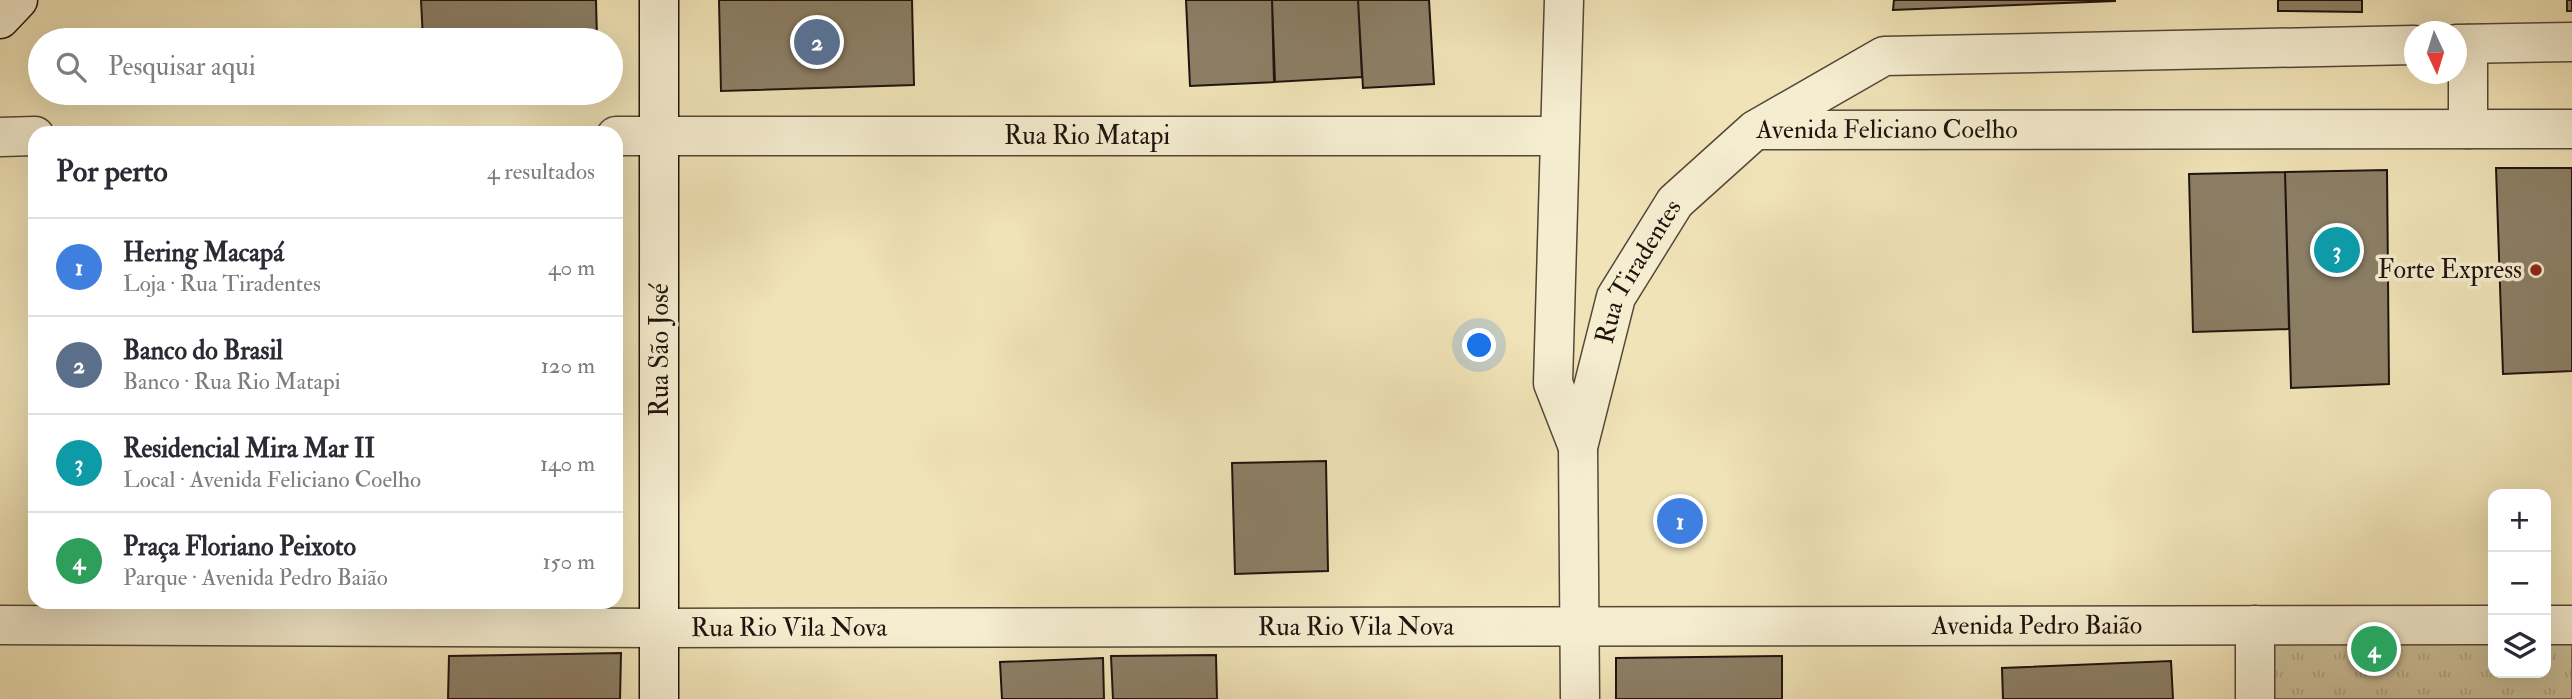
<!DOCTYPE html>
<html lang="pt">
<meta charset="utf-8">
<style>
body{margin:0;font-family:"IM FELL Double Pica",serif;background:#f2f2f3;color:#2b2b33}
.controls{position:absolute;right:21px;bottom:21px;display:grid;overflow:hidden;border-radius:14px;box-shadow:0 7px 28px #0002}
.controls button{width:63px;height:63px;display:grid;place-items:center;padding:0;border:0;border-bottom:2px solid #e1e1e2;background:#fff;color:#2b2b33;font:35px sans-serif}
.compass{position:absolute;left:2404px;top:21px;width:63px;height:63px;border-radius:50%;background:#fff;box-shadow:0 7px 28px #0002;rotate:176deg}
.you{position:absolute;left:1480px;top:346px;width:24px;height:24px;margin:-18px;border:5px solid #fff;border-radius:50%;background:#1a73e8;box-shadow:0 0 0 10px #1a73e833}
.badge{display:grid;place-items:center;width:46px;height:46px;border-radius:50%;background:#d93025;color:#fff;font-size:23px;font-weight:700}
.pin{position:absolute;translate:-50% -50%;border:4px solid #fff;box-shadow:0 2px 7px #0006}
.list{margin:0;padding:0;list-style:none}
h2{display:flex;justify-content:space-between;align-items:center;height:91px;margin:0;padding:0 28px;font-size:30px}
h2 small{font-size:23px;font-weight:400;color:#7c7c81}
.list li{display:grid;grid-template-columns:46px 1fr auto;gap:21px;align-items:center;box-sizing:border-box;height:98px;padding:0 28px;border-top:2px solid #e1e1e2}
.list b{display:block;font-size:26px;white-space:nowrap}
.list p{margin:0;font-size:23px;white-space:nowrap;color:#7c7c81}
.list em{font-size:23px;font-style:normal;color:#7c7c81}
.icon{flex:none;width:38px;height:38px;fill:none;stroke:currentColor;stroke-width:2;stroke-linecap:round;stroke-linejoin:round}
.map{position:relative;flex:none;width:2572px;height:699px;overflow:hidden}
.search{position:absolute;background:#fff;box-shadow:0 7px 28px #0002;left:28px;top:28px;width:595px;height:77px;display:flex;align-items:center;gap:18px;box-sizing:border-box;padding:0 24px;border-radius:38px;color:#7c7c81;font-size:26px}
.panel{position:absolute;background:#fff;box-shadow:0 7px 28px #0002;left:28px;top:126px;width:595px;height:483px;border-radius:21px}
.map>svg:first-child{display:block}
.grass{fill:url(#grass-tufts);stroke:#766a54;stroke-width:2}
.building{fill:#8c7f66;stroke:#1f130e;stroke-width:2}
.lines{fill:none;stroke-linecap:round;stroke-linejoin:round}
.minor-casing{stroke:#534738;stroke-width:41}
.secondary-casing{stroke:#1f130e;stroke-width:41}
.minor{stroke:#f5edd0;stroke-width:38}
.secondary{stroke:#f5edd0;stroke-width:38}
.poi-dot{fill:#8f2418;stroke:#f5edd0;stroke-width:2.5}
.labels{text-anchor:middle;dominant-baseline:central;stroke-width:7;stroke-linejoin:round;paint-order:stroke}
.street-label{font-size:26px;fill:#1f130e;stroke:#f5edd0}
.poi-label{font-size:26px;fill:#1f130e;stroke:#f5edd0;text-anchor:end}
</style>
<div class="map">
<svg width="2572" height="699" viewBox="0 0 2572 699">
<defs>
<pattern id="grass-tufts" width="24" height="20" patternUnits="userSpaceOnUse" patternTransform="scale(1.75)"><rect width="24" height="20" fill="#ccc09a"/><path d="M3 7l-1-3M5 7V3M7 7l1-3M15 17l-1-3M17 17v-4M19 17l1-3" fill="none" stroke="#afa484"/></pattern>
</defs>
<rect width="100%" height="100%" fill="#f0e3b7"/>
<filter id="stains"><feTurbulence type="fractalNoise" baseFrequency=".00286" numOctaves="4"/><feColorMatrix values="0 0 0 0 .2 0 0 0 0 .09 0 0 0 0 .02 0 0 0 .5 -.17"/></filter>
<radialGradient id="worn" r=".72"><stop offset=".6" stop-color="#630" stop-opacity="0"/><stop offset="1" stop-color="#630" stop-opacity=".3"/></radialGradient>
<path class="grass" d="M2255,625H2493V673H2546V625H2572V699H2255Z"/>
<path class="building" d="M421,0H596L597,40H423Z
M719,0H912L914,85L721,91Z
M1186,0H1272L1275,82L1190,86Z
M1272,0H1358L1362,77L1274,82Z
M1358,0H1429L1434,84L1363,88Z
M1894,0H2115V1L1893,10Z
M2278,0H2362V12L2278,11Z
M2567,0H2572V11H2567Z
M2496,168H2572V371L2503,374Z
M2387,170L2389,384L2291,388L2285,172Z
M2285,172L2289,329L2193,332L2189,174Z
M1326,461L1328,571L1235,574L1232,463Z
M621,653L620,699H448L449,656Z
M1216,655L1217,699H1113L1111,656Z
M1782,656V699H1616V658Z
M1103,658L1104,699H1002L1000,662Z
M2171,661L2173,699H2003L2002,668Z"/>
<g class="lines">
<defs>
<g id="minor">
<path d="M1564,0L1553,383L1578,447"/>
<path d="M2456,44L2572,42"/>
<path d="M2468,44V129"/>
<path id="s1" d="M1757,130L2572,129"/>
<path id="s2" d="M616,136H1559"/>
<path d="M0,137L35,136"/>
<path id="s3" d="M0,625L660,628L2493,625"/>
<path d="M2546,625H2572"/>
<path id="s4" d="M1580,699L1578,447L1616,297L1675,202L1755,130L1884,56L2414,45"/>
<path d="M2255,699V625"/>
</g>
<path id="secondary" d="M659,0V699
M0,19L18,0"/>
</defs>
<use href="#minor" class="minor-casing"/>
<use href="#secondary" class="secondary-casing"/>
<use href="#minor" class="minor"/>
<use href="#secondary" class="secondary"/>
</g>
<circle class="poi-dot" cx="2536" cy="270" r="7"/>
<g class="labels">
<g class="street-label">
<text stroke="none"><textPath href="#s1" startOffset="130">Avenida Feliciano Coelho</textPath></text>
<text stroke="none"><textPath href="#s2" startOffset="471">Rua Rio Matapi</textPath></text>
<text stroke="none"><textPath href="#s4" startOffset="439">Rua Tiradentes</textPath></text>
<text transform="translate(660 350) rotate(-90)">Rua São José</text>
<text stroke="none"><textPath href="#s3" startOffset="2037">Avenida Pedro Baião</textPath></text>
<text stroke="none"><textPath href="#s3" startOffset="789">Rua Rio Vila Nova</textPath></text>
<text stroke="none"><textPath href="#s3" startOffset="1356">Rua Rio Vila Nova</textPath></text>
</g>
<g class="poi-label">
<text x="2522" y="270">Forte Express</text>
</g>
</g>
<rect width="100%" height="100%" filter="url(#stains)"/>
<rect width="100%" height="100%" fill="url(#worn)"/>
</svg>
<div class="controls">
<button>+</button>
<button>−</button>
<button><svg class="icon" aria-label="layers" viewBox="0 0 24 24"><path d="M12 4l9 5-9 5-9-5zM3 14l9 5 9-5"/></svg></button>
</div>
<svg class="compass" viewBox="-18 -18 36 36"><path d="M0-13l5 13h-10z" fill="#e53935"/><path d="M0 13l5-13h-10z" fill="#7c7c81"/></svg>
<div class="you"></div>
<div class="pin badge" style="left:1680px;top:521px;background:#3f7fe0">1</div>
<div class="pin badge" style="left:817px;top:42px;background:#5c6f8a">2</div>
<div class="pin badge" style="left:2337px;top:250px;background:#0f9aa8">3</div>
<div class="pin badge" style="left:2374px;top:649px;background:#2e9e5b">4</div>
<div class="search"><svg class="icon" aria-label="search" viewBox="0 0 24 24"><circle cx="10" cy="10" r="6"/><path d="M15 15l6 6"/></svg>Pesquisar aqui</div>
<section class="panel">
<h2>Por perto<small>4 resultados</small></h2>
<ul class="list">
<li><span class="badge" style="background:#3f7fe0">1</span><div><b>Hering Macapá</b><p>Loja · Rua Tiradentes</p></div><em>40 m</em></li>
<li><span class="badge" style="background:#5c6f8a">2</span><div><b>Banco do Brasil</b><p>Banco · Rua Rio Matapi</p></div><em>120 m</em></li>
<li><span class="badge" style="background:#0f9aa8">3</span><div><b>Residencial Mira Mar II</b><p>Local · Avenida Feliciano Coelho</p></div><em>140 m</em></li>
<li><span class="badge" style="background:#2e9e5b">4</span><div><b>Praça Floriano Peixoto</b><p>Parque · Avenida Pedro Baião</p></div><em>150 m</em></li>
</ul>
</section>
</div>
